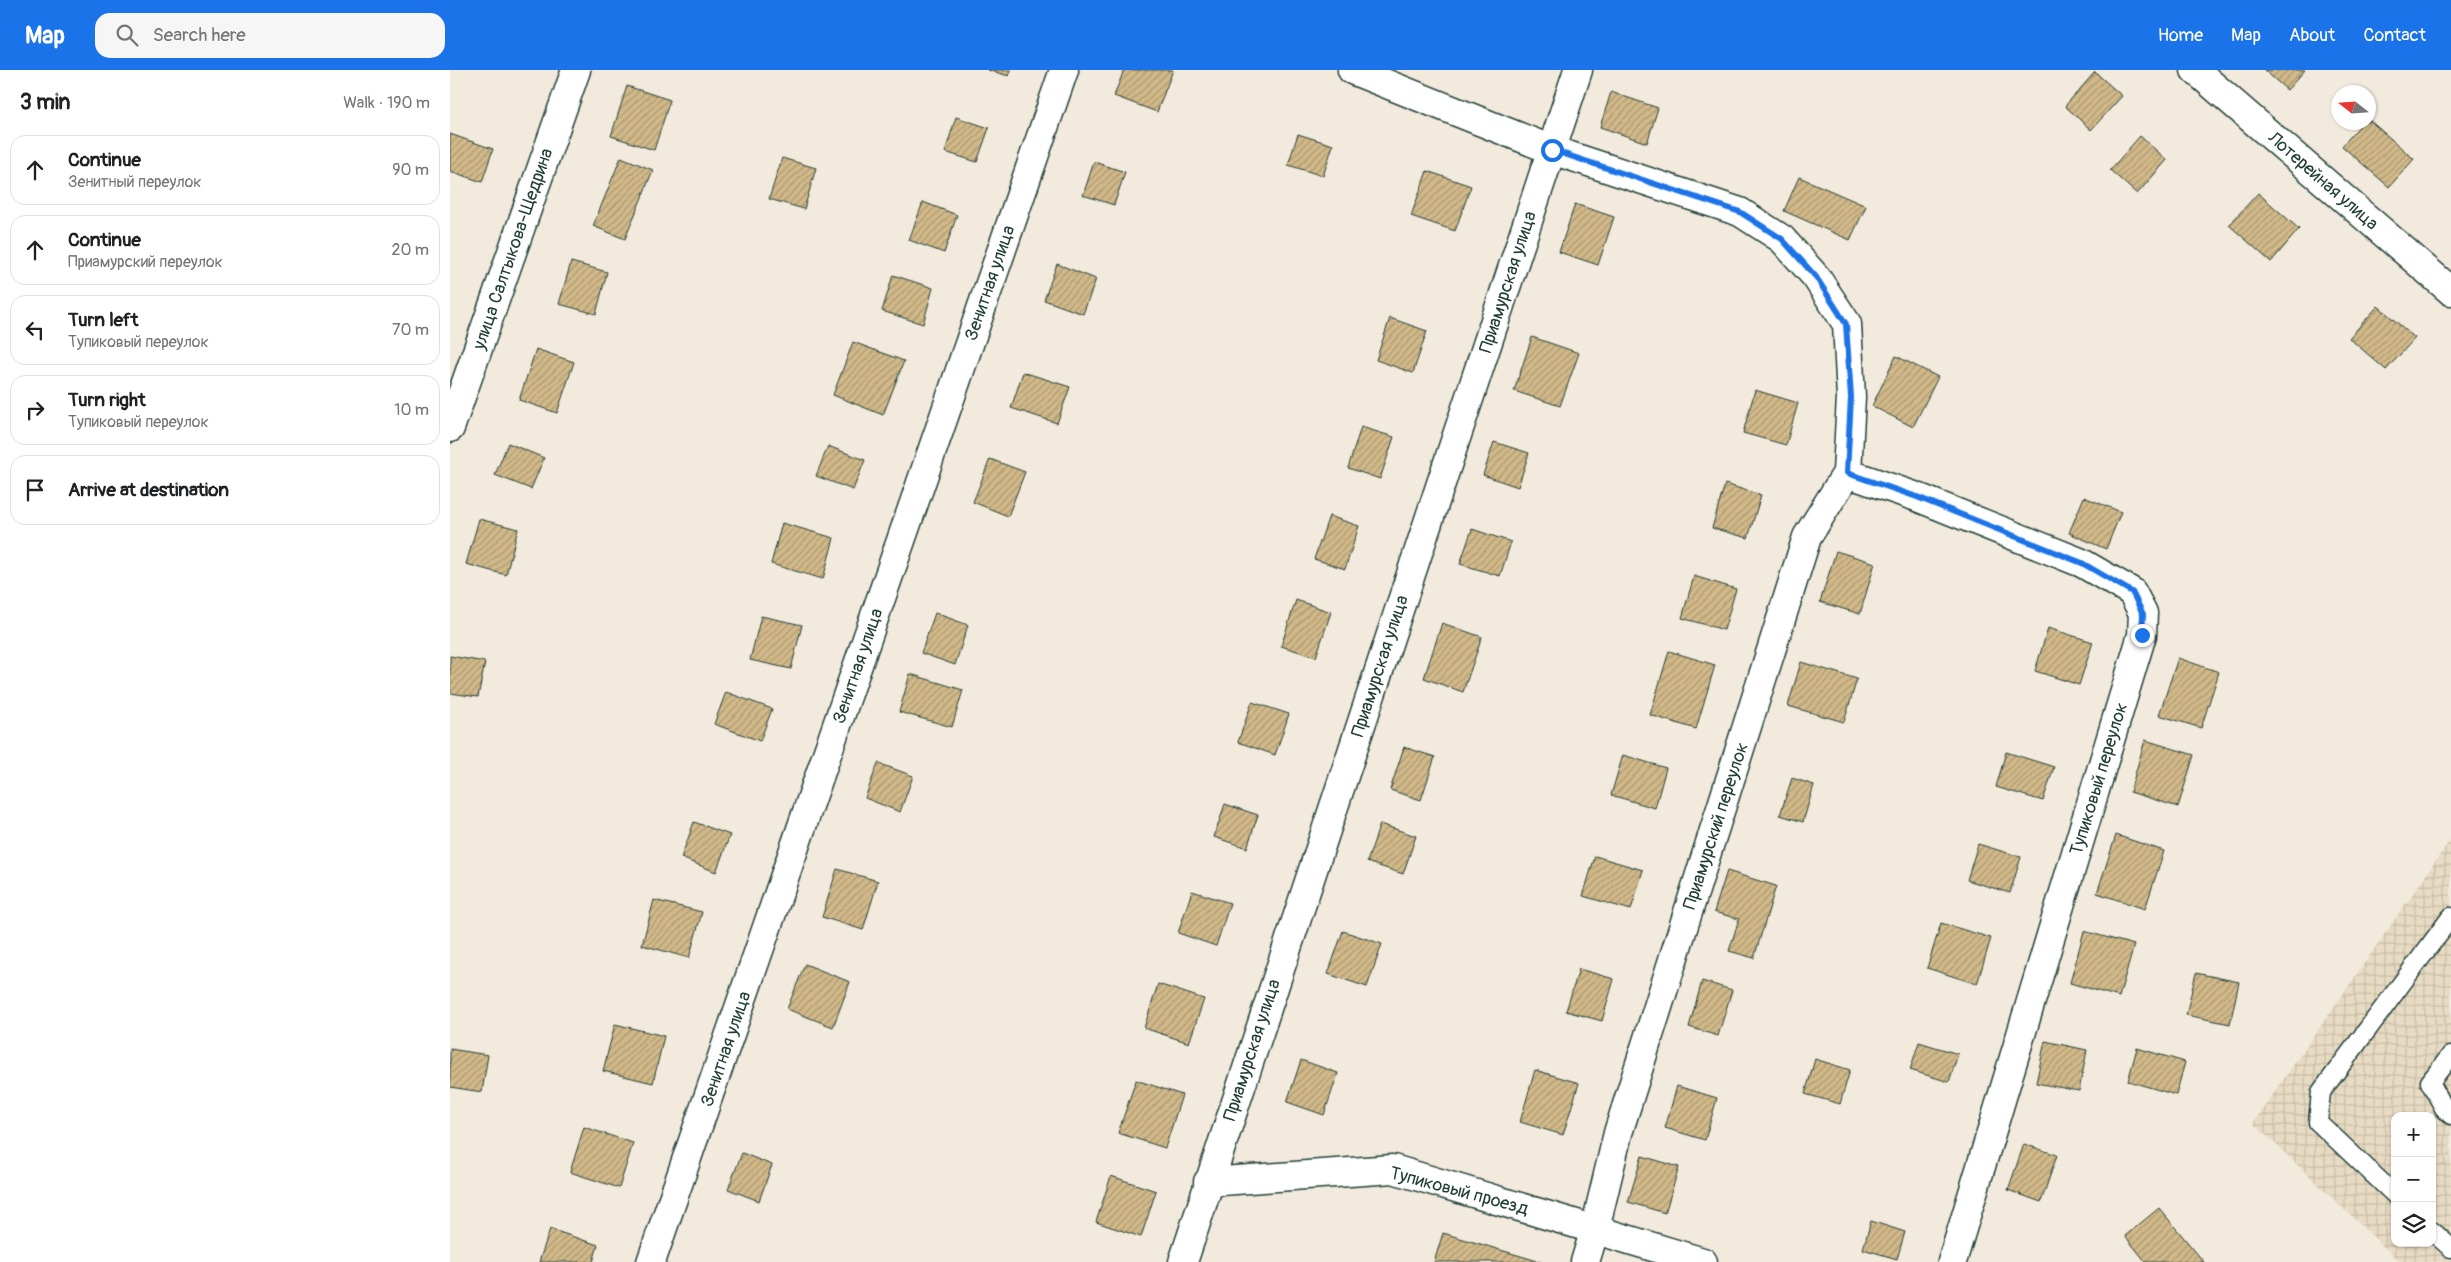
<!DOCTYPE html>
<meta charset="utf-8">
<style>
body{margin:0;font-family:Pangolin,sans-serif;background:#f6f6f6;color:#202124}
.controls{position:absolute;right:15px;bottom:15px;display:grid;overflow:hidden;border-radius:10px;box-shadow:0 1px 4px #0004}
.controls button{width:45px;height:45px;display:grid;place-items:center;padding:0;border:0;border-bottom:1px solid #e0e0e0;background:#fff;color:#202124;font:25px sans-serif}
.compass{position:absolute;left:1881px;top:15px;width:45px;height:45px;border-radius:50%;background:#fff;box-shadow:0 1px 4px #0004;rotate:287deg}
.stop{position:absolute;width:15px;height:15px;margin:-11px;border:4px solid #1a73e8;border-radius:50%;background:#fff}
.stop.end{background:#1a73e8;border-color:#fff;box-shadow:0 1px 5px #0008}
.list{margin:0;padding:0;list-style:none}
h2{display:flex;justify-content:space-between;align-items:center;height:65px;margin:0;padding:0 20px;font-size:21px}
h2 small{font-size:16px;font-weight:400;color:#757577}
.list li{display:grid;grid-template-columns:32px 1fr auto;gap:15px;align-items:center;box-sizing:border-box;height:70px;margin:0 10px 10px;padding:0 10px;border:1px solid #e0e0e0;border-radius:15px}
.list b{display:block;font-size:19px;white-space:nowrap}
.list p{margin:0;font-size:16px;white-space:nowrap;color:#757577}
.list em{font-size:16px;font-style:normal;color:#757577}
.icon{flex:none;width:28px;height:28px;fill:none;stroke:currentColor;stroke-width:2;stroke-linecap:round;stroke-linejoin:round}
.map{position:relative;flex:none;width:2001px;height:1192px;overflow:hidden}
header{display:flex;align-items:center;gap:30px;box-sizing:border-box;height:70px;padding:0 25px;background:#1a73e8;color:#fff}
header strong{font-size:24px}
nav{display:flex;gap:28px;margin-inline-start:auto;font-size:18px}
.search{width:350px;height:45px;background:#f6f6f6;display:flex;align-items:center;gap:12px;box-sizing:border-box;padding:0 18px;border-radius:15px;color:#757577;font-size:19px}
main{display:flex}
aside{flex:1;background:#fff}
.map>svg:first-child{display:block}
.industrial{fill:url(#industrial-grid);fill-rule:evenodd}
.building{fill:url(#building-hatch);stroke:#1f3d34}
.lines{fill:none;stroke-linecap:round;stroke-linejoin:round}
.lane-casing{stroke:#1f3d34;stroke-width:21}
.street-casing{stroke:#1f3d34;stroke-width:31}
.secondary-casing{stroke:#1f3d34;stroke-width:31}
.lane{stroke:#fff;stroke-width:18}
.street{stroke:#fff;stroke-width:28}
.secondary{stroke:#fff;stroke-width:28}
.route{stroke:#1a73e8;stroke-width:6}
.labels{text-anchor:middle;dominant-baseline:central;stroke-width:4;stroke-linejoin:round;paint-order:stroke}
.street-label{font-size:18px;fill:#1f3d34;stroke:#fff}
</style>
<header>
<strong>Map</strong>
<div class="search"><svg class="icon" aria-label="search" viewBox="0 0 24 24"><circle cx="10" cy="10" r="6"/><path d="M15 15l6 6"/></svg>Search here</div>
<nav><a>Home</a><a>Map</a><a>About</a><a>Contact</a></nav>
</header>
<main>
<aside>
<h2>3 min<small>Walk · 190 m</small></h2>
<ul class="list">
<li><svg class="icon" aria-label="ahead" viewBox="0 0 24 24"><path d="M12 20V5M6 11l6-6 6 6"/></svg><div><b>Continue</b><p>Зенитный переулок</p></div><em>90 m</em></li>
<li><svg class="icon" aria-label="ahead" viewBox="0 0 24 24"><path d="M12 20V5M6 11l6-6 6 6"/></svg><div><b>Continue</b><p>Приамурский переулок</p></div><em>20 m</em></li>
<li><svg class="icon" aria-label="left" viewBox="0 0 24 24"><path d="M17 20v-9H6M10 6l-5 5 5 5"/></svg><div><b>Turn left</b><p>Тупиковый переулок</p></div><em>70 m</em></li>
<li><svg class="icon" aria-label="right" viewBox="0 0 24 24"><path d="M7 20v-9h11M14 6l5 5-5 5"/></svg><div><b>Turn right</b><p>Тупиковый переулок</p></div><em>10 m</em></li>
<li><svg class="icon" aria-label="arrive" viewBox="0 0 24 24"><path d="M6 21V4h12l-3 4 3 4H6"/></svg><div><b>Arrive at destination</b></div></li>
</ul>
</aside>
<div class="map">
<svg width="2001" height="1192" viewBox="0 0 2001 1192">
<defs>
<pattern id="industrial-grid" width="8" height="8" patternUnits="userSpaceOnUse" patternTransform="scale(1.25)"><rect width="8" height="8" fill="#e8dbc3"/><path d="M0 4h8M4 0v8" fill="none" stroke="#c7bda8"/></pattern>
<pattern id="building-hatch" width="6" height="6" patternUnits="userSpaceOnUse" patternTransform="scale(1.25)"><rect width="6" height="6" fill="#d2b989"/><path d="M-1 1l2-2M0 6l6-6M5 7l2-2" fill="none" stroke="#aa9871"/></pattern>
</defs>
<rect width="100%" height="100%" fill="#f2eadc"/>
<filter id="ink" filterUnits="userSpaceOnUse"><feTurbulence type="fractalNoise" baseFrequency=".02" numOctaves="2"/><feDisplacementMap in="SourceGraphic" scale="10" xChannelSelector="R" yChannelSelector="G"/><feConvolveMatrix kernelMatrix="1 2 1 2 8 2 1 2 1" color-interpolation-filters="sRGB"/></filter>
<g filter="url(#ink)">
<path class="industrial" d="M2001,769V1192H1950L1803,1053ZM1945,1046H1982V1173H1945Z"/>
<path class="building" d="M538,0H561L559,6Z
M674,0H723L707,42L664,26Z
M1814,0H1855L1837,20Z
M1645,2L1672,26L1641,60L1615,36Z
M177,16L220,30L204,80L161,66Z
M1161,22L1208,38L1197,73L1150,57Z
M506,47L539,58L527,92L495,82Z
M1918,49L1964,89L1939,117L1892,76L1913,52H1918Z
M0,64L43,79L32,112L0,101Z
M848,64L883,75L873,106L838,95Z
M1690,66L1717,90L1687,124L1660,100Z
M171,87L203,100L175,169L143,156Z
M332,88L366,98L354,139L319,129Z
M644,92L675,102L664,135L633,125Z
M977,101L1021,116L1005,161L961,146Z
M1349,107L1416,136L1400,170L1334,141Z
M1808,123L1849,159L1821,192L1779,155Z
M473,132L507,145L494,183L459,170Z
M1125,134L1164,147L1148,195L1109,182Z
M121,192L157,202L146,244L109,234Z
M607,194L646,209L633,244L594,230Z
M443,205L483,218L473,254L432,241Z
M1928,236L1965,268L1936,300L1899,268Z
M940,248L977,261L963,303L926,290Z
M1082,267L1129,283L1110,336L1064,321Z
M403,272L454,291L433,345L383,325Z
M86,279L124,292L107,343L69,330Z
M1446,286L1488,307L1463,357L1422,336Z
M573,302L620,317L607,353L561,338Z
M1305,320L1348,333L1336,375L1293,363Z
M911,357L944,367L930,409L898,398Z
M1044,372L1079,383L1068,417L1033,405Z
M58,373L94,388L81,419L45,405Z
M378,376L415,390L403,420L366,406Z
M540,389L575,402L558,446L523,432Z
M1275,414L1311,425L1298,468L1262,458Z
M1634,427L1671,442L1656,479L1619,463Z
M879,446L909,456L895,499L864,489Z
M29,449L68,459L56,505L16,494Z
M332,453L384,468L373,509L321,494Z
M1022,459L1061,472L1050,506L1010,494Z
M1386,481L1425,493L1410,544L1370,532Z
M1244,506L1286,519L1274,560L1232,548Z
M846,530L881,542L866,587L831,576Z
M485,543L518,555L505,595L471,583Z
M311,546L352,555L341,599L300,590Z
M992,553L1032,567L1013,622L974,608Z
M1598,558L1643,572L1629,615L1585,601Z
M1219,581L1265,595L1246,659L1200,645Z
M0,586L35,592L28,627L0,623Z
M1728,588L1769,602L1751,658L1709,645Z
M1351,592L1407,609L1394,652L1338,636Z
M460,604L513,620L502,657L449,642Z
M276,622L322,639L310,671L264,654Z
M802,632L839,644L825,685L788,672Z
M1695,670L1744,685L1728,737L1680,722Z
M954,677L985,687L971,730L940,720Z
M1556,682L1604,697L1593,731L1546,717Z
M1173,685L1216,698L1205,738L1161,725Z
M428,693L463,706L450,742L415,728Z
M1342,708L1364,715L1353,752L1330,745Z
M775,734L808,745L797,778L764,767Z
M244,752L280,765L266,802L231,788Z
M930,754L966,766L953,804L917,792Z
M1666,765L1714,781L1695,839L1647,823Z
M1528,774L1571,787L1560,823L1517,810Z
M1145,786L1193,800L1181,840L1133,826Z
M387,799L428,811L413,860L372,847Z
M1277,801L1326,816L1304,888L1279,881L1289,849L1264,842Z
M742,821L780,833L766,876L728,863Z
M204,830L252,842L239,888L192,875Z
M1491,853L1541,868L1527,914L1477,898Z
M893,861L932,874L917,917L878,904Z
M1634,861L1684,875L1669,927L1620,913Z
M355,894L400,912L383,957L337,939Z
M1129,899L1164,909L1152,951L1116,941Z
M1746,903L1789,912L1780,954L1736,945Z
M1252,911L1282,920L1268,966L1239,957Z
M708,914L754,929L739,973L694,958Z
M165,954L214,966L203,1013L153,1001Z
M1595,971L1637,980L1629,1021L1586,1013Z
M1469,972L1508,984L1499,1012L1460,1000Z
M1687,978L1735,992L1726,1025L1678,1011Z
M0,979L38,985L32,1022L0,1017Z
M1365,989L1400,1000L1390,1034L1355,1024Z
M851,990L888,1003L874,1045L837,1032Z
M1085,1000L1129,1013L1113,1065L1070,1052Z
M686,1010L732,1025L715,1078L668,1063Z
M1227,1016L1267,1028L1255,1070L1215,1058Z
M134,1057L183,1073L169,1118L120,1102Z
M1574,1074L1607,1085L1591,1132L1558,1120Z
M292,1083L322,1095L309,1131L278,1119Z
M1192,1086L1229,1097L1215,1143L1178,1132Z
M661,1106L706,1121L691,1167L646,1152Z
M1709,1138L1754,1192H1696L1675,1166Z
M1421,1151L1455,1162L1447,1189L1413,1179Z
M100,1159L148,1175L143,1192H89Z
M993,1163L1091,1192H984Z"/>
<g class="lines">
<defs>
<path id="lane" d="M2001,985L1980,1012L1994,1038L2001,1045
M1945,1125L1868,1052L1871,1022L2001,847
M1982,1161L2001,1178"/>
<path id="street" d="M902,0L1102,80L1290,142L1332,169L1366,207L1397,254L1401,327L1397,403L1357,467L1168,1063L1145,1159L1135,1192
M1745,0L2001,221
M1397,403L1467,427L1632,493L1682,522L1693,543L1692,565L1502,1192
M758,1112L943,1099L1253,1192
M201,1192L614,0
M733,1192L1128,0"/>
<path id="secondary" d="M0,358L126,0"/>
</defs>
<use href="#lane" class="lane-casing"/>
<use href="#street" class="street-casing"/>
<use href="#secondary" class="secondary-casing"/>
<use href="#lane" class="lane"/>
<use href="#street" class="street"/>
<use href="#secondary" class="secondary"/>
</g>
</g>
<g class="lines" filter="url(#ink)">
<path class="route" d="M1102,80L1290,142L1332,169L1366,207L1396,254L1401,327L1397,403L1467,427L1632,493L1682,522L1693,544L1692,565"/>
</g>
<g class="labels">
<g class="street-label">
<text transform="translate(1873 111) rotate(41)">Лотерейная улица</text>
<text transform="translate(63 179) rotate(-71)">улица Салтыкова-Щедрина</text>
<text transform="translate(1058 212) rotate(-72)">Приамурская улица</text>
<text transform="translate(540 213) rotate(-71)">Зенитная улица</text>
<text transform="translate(408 596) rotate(-71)">Зенитная улица</text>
<text transform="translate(930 596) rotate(-72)">Приамурская улица</text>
<text transform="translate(1649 709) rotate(-73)">Тупиковый переулок</text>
<text transform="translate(1266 756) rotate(-72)">Приамурский переулок</text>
<text transform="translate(276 979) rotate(-71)">Зенитная улица</text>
<text transform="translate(802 980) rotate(-72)">Приамурская улица</text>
<text transform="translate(1009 1121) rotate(15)">Тупиковый проезд</text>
</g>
</g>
</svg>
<div class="controls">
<button>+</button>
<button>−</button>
<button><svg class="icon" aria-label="layers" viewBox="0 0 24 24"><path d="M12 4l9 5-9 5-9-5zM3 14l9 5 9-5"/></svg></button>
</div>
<svg class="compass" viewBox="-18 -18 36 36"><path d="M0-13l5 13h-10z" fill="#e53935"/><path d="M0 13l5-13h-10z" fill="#757577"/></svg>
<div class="stop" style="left:1102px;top:80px"></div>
<div class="stop end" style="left:1692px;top:565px"></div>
</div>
</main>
